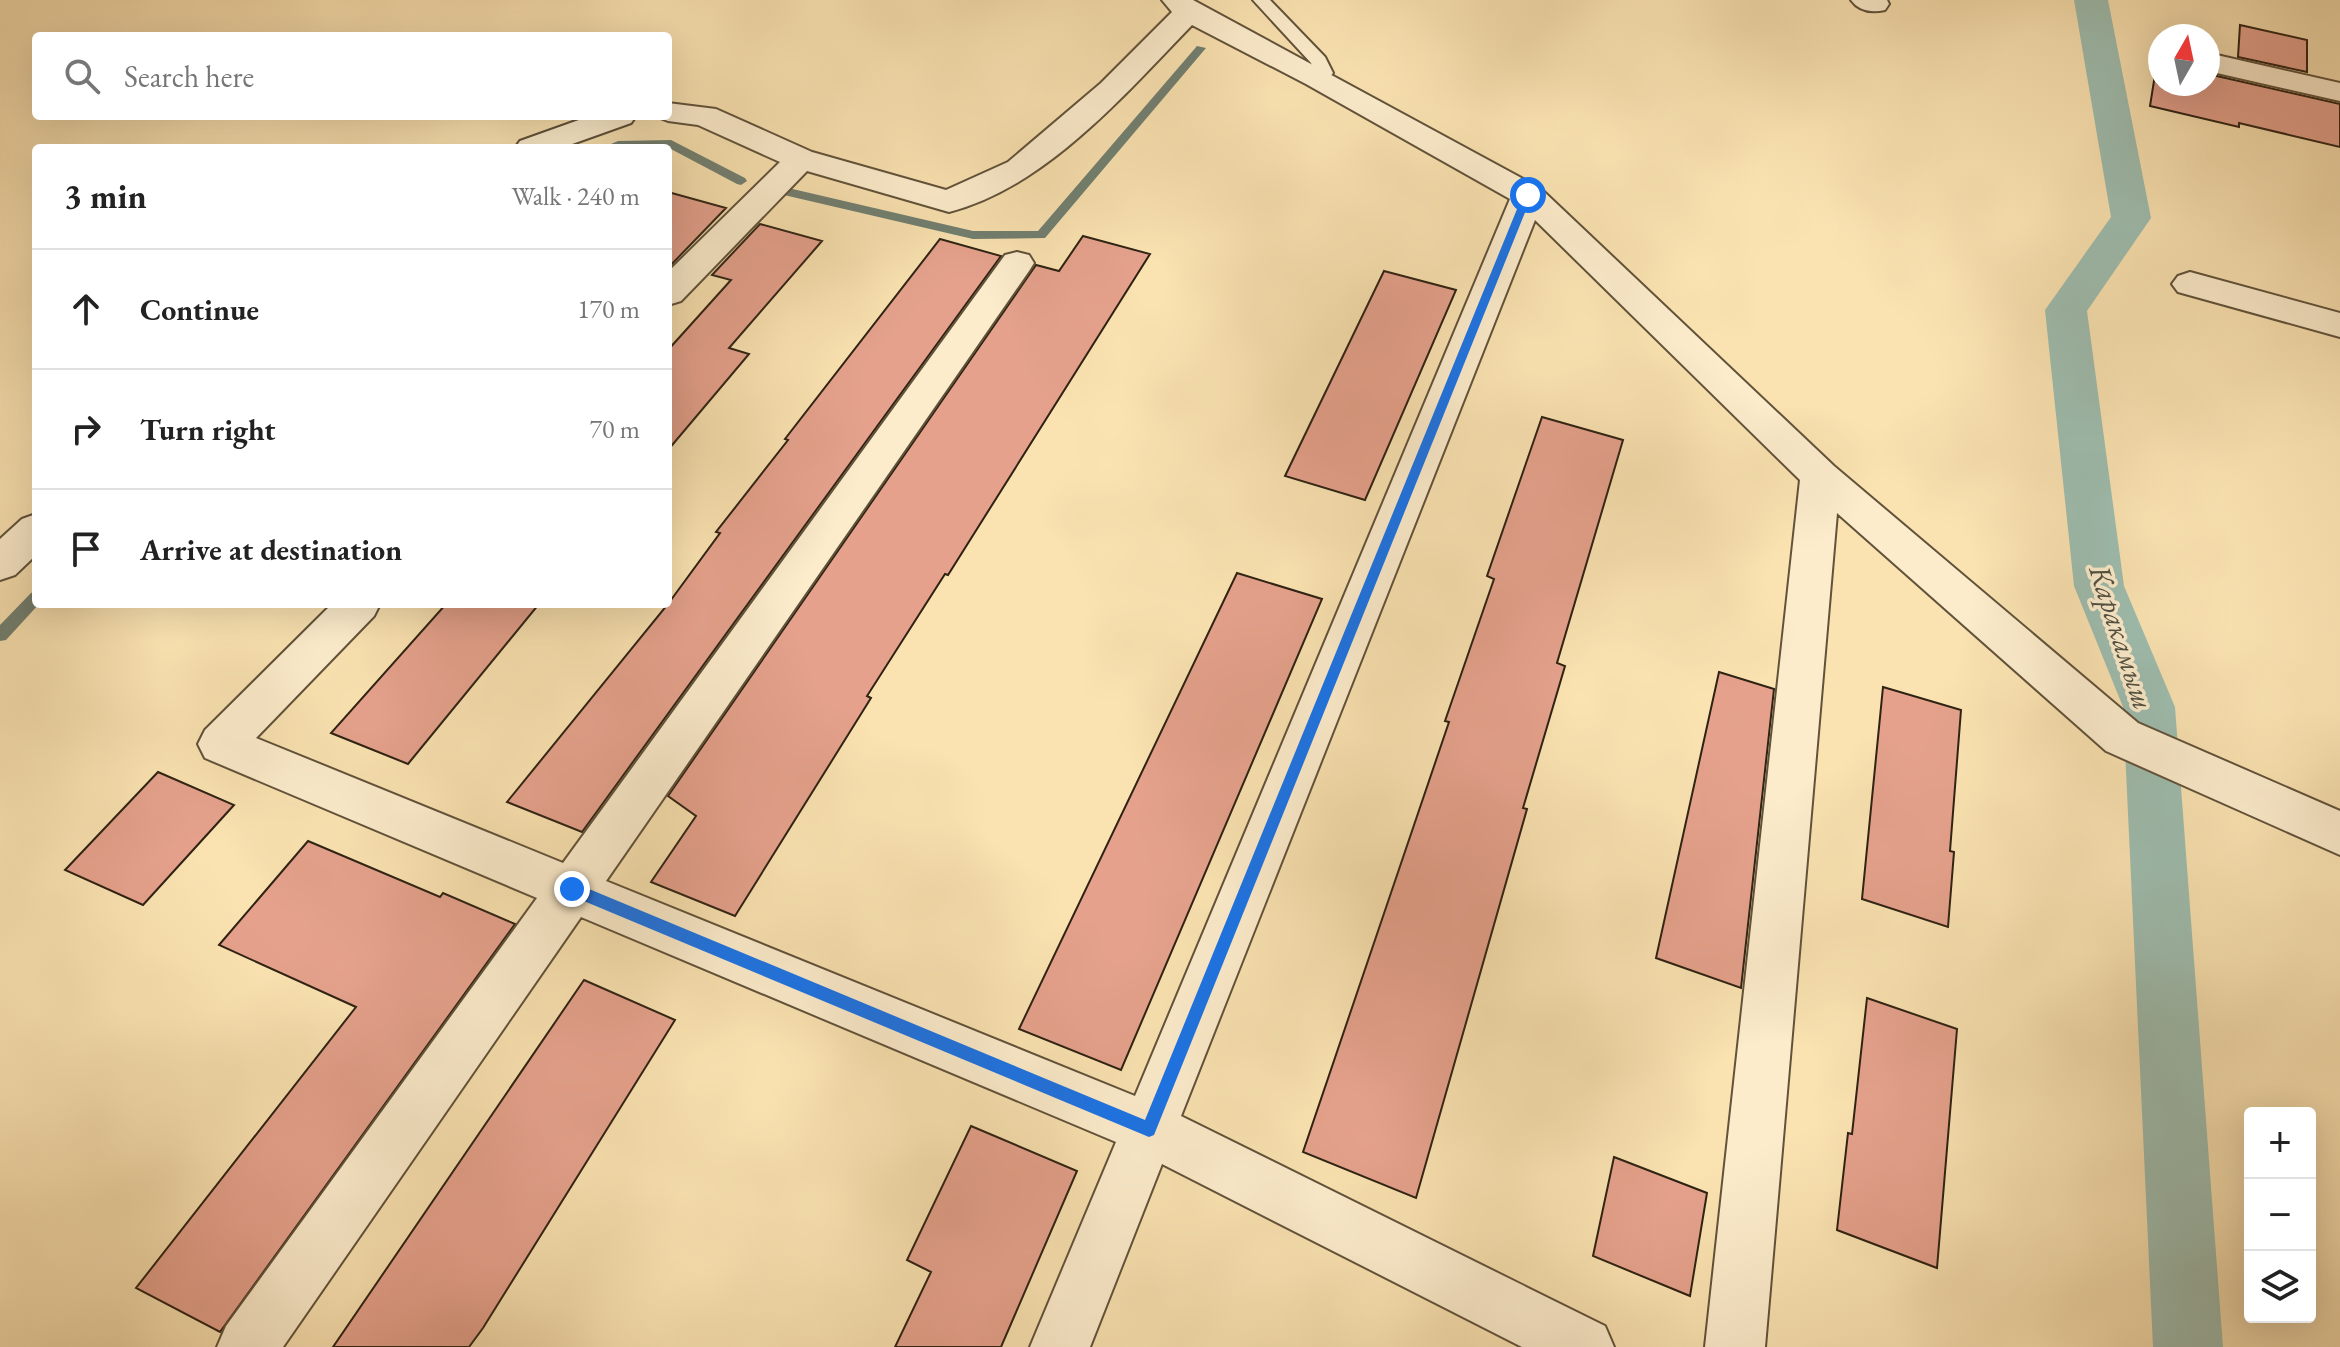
<!DOCTYPE html>
<meta charset="utf-8">
<style>
body{margin:0;font-family:"EB Garamond",serif;background:#f2f2f2;color:#222}
.controls{position:absolute;right:24px;bottom:24px;display:grid;overflow:hidden;border-radius:8px;box-shadow:0 8px 32px #0002}
.controls button{width:72px;height:72px;display:grid;place-items:center;padding:0;border:0;border-bottom:2px solid #e0e0e0;background:#fff;color:#222;font:40px sans-serif}
.compass{position:absolute;left:2148px;top:24px;width:72px;height:72px;border-radius:50%;background:#fff;box-shadow:0 8px 32px #0002;rotate:9deg}
.stop{position:absolute;width:24px;height:24px;margin:-18px;border:6px solid #1a73e8;border-radius:50%;background:#fff}
.stop.end{background:#1a73e8;border-color:#fff;box-shadow:0 2px 8px #0008}
.list{margin:0;padding:0;list-style:none}
h2{display:flex;justify-content:space-between;align-items:center;height:104px;margin:0;padding:0 32px;font-size:34px}
h2 small{font-size:26px;font-weight:400;color:#767676}
.list li{display:grid;grid-template-columns:52px 1fr auto;gap:24px;align-items:center;box-sizing:border-box;height:120px;padding:0 32px;border-top:2px solid #e0e0e0}
.list b{display:block;font-size:30px;white-space:nowrap}
.list em{font-size:26px;font-style:normal;color:#767676}
.icon{flex:none;width:44px;height:44px;fill:none;stroke:currentColor;stroke-width:2;stroke-linecap:round;stroke-linejoin:round}
.map{position:relative;flex:none;width:2340px;height:1347px;overflow:hidden}
.search{position:absolute;background:#fff;box-shadow:0 8px 32px #0002;left:32px;top:32px;width:640px;height:88px;display:flex;align-items:center;gap:20px;box-sizing:border-box;padding:0 28px;border-radius:8px;color:#767676;font-size:30px}
.panel{position:absolute;background:#fff;box-shadow:0 8px 32px #0002;left:32px;top:144px;width:640px;height:464px;border-radius:8px}
.map>svg:first-child{display:block}
.lines{fill:none;stroke-linecap:round;stroke-linejoin:round}
.stream{fill:#717f71;fill-rule:evenodd}
.canal{fill:#9ebdaf;fill-rule:evenodd}
.building{fill:#e5a18c;stroke:#2e2213;stroke-width:2}
.service-casing{stroke:#61523a;stroke-width:4}
.minor-casing{stroke:#61523a;stroke-width:4}
.service{fill:#fceccc;fill-rule:evenodd}
.minor{fill:#fceccc;fill-rule:evenodd}
.route{fill:#1a73e8}
.labels{text-anchor:middle;dominant-baseline:central;stroke-width:7;stroke-linejoin:round;paint-order:stroke}
.water-label{font-size:30px;font-style:italic;fill:#505042;stroke:#fceccc}
</style>
<div class="map">
<svg width="2340" height="1347" viewBox="0 0 2340 1347">
<rect width="100%" height="100%" fill="#fae2b1"/>
<filter id="stains"><feTurbulence type="fractalNoise" baseFrequency=".0025" numOctaves="4"/><feColorMatrix values="0 0 0 0 .2 0 0 0 0 .09 0 0 0 0 .02 0 0 0 .5 -.17"/></filter>
<radialGradient id="worn" r=".72"><stop offset=".6" stop-color="#630" stop-opacity="0"/><stop offset="1" stop-color="#630" stop-opacity=".3"/></radialGradient>
<g class="lines">
<path class="stream" d="M1197,46L1206,48L1045,238L973,239L784,195L778,191L784,187L973,231H1038Z
M671,140L745,178L747,181L741,185L737,184L669,148H602L618,141Z
M36,591V604H39L6,640L0,641V625L31,593Z"/>
<path class="canal" d="M2074,0H2108L2151,218L2087,311L2124,586L2175,707L2223,1347H2153L2123,707L2074,586L2045,310L2111,217Z"/>
</g>
<path class="building" d="M2240,25L2307,40V72L2238,57Z
M2157,62H2160V84H2208V74L2340,104V147L2239,123V127L2150,106Z
M668,192L726,208L668,268Z
M760,224L822,241L729,348L749,354L668,450V350L731,280L712,275Z
M1083,236L1150,254L948,575L945,574L867,696L871,698L735,916L651,882L696,816L668,796L1036,265L1059,271Z
M940,239L1001,256L582,832L507,802L668,604L720,533L716,532L788,440L785,439Z
M1384,271L1456,290L1365,500L1285,476Z
M1542,417L1623,440L1557,663L1565,666L1523,808L1527,809L1416,1198L1303,1152L1449,722L1445,721L1494,579L1487,576Z
M1237,573L1322,599L1121,1070L1019,1029Z
M446,604H539L408,764L331,733Z
M1719,672L1774,689L1741,988L1656,958Z
M1883,687L1961,710L1950,851L1954,852L1948,927L1862,899Z
M158,772L234,805L143,905L65,870Z
M308,841L440,897L443,893L515,924L220,1332L136,1288L356,1007L219,945Z
M584,980L675,1020L483,1328L469,1347H333Z
M1867,998L1957,1029L1937,1268L1837,1230L1848,1133L1852,1134Z
M971,1126L1077,1171L1001,1347H895L931,1272L907,1260Z
M1614,1157L1707,1193L1690,1296L1593,1256Z"/>
<g class="lines">
<defs>
<path id="service" d="M1253,0H1270L1325,57L1333,73C1327,81 1320,84 1311,82L1308,78L1314,71L1311,63Z"/>
<path id="minor" d="M1162,0H1193L1540,188L1834,466L2138,723L2340,811V855L2106,751L1837,513L1765,1347H1705L1800,480L1535,220L1181,1116L1605,1326L1614,1347H1522L1162,1164L1090,1347H1030L1116,1142L581,917L283,1347H217L226,1326L537,898L205,758L198,744L205,730L332,604H380L374,616L256,738L563,863L1005,255L1017,252L1029,255L1034,263L1029,271L606,881L1135,1096L1510,199L1306,84L1192,25C1125,94 1046,187 949,212L807,171L681,301L668,305V272L780,162L698,125L668,121L655,116H668V103L716,109L812,152L946,190L1008,162L1101,83L1172,12Z
M1851,0H1887L1889,4L1885,10C1872,13 1859,11 1851,0Z
M2208,53L2340,83V101L2208,71Z
M590,116H636L631,123L561,148H515L520,141Z
M2190,272L2340,313V337L2178,292L2172,284L2178,276Z
M36,514V555L15,575L0,580V539L22,519Z"/>
</defs>
<use href="#service" class="service-casing"/>
<use href="#minor" class="minor-casing"/>
<use href="#service" class="service"/>
<use href="#minor" class="minor"/>
</g>
<path class="route" d="M1524,192L1532,195L1154,1135L1149,1137L567,894V884H577L1145,1120Z"/>
<g class="labels">
<g class="water-label">
<text transform="translate(2122 637) rotate(72)">Каракамыш</text>
</g>
</g>
<rect width="100%" height="100%" filter="url(#stains)"/>
<rect width="100%" height="100%" fill="url(#worn)"/>
</svg>
<div class="controls">
<button>+</button>
<button>−</button>
<button><svg class="icon" aria-label="layers" viewBox="0 0 24 24"><path d="M12 4l9 5-9 5-9-5zM3 14l9 5 9-5"/></svg></button>
</div>
<svg class="compass" viewBox="-18 -18 36 36"><path d="M0-13l5 13h-10z" fill="#e53935"/><path d="M0 13l5-13h-10z" fill="#767676"/></svg>
<div class="stop" style="left:1528px;top:195px"></div>
<div class="stop end" style="left:572px;top:889px"></div>
<div class="search"><svg class="icon" aria-label="search" viewBox="0 0 24 24"><circle cx="10" cy="10" r="6"/><path d="M15 15l6 6"/></svg>Search here</div>
<section class="panel">
<h2>3 min<small>Walk · 240 m</small></h2>
<ul class="list">
<li><svg class="icon" aria-label="ahead" viewBox="0 0 24 24"><path d="M12 20V5M6 11l6-6 6 6"/></svg><div><b>Continue</b></div><em>170 m</em></li>
<li><svg class="icon" aria-label="right" viewBox="0 0 24 24"><path d="M7 20v-9h11M14 6l5 5-5 5"/></svg><div><b>Turn right</b></div><em>70 m</em></li>
<li><svg class="icon" aria-label="arrive" viewBox="0 0 24 24"><path d="M6 21V4h12l-3 4 3 4H6"/></svg><div><b>Arrive at destination</b></div></li>
</ul>
</section>
</div>
